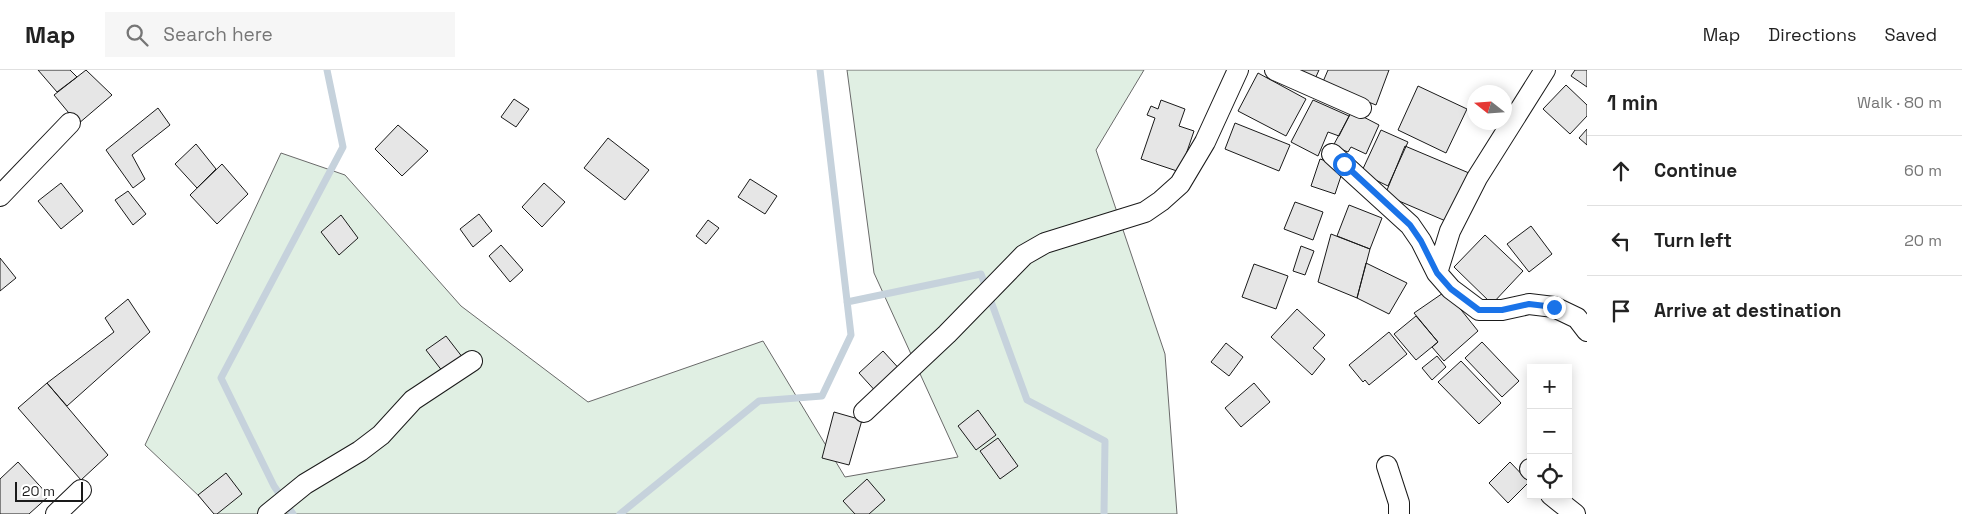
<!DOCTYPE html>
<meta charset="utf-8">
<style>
body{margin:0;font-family:"Space Grotesk",sans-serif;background:#f6f6f6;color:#222}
.controls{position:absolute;right:15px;bottom:15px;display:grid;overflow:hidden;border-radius:0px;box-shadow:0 2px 12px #0003}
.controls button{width:45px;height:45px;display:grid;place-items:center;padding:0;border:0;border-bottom:1px solid #e0e0e0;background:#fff;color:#222;font:25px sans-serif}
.compass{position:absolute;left:1467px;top:15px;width:45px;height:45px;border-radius:50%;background:#fff;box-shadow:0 2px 12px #0003;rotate:287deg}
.scale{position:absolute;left:15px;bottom:12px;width:68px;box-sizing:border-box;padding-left:5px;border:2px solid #1a1a1a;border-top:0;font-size:14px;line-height:18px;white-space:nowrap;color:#1a1a1a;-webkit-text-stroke:4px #fff;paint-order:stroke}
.stop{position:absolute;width:15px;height:15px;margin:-11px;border:4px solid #1a73e8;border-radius:50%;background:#fff}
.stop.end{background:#1a73e8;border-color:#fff;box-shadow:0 1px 5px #0008}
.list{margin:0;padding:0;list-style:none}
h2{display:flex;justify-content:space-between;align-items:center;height:65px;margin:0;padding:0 20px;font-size:21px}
h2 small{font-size:16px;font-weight:400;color:#767676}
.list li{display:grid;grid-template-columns:32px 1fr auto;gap:15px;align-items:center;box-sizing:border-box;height:70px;padding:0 20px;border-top:1px solid #e0e0e0}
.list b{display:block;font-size:19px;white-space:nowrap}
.list em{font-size:16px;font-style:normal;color:#767676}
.icon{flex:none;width:28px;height:28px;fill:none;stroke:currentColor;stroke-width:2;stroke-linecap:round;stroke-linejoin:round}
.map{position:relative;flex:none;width:1587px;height:444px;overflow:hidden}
header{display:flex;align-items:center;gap:30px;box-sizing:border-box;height:70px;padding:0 25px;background:#fff;border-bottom:1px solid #e0e0e0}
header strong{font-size:24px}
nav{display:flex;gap:28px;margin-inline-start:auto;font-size:18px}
.search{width:350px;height:45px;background:#f6f6f6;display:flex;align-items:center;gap:12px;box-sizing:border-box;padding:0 18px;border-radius:0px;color:#767676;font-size:19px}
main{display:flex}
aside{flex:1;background:#fff}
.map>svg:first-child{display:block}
.green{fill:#e0efe3;stroke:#6a6a6a}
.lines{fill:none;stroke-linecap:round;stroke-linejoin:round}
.stream{stroke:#c6d2dc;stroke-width:7}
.building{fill:#e6e6e6;stroke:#1a1a1a}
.minor-casing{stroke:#1a1a1a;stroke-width:22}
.minor{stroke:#fff;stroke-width:20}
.route{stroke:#1a73e8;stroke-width:6}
</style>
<header>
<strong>Map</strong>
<div class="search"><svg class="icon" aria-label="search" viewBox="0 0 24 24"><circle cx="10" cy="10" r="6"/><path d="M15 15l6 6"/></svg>Search here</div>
<nav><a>Map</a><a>Directions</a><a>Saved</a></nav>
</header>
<main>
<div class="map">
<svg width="1587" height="444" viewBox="0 0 1587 444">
<rect width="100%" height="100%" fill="#fff"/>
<path class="green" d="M847,0H1144L1096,80L1165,284L1177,444H218L145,375L281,83L345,105L461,236L588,332L763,271L845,407L958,387L874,203Z"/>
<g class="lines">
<path class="stream" d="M847,232L981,204L1027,330L1105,371L1104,444
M293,444L274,416L221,308L343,77L327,0
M620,444L759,331L822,326L851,265L820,0"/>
</g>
<path class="building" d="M38,0H70L77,7L57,22Z
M86,0L112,25L78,54L54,25Z
M1293,0H1319L1315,9Z
M1328,0H1389L1376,35L1322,14Z
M1575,0H1587V17L1571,6Z
M1258,3L1306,29L1286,66L1238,41Z
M1566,15L1587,35V46L1570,64L1543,39Z
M1418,16L1467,39L1446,83L1398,60Z
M514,29L529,39L516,57L501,47Z
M1161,30L1185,39L1179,56L1194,61L1180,102L1141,89L1155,48L1147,45L1151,36L1158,39Z
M1313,30L1349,46L1339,66L1328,62L1318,86L1291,72Z
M158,38L170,55L132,85L145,109L133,118L106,80Z
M1352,41L1379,55L1366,84L1351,77L1348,82L1333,76Z
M1235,53L1290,75L1279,101L1225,79Z
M398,55L428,81L402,106L375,79Z
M1587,59V75L1579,68Z
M1381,60L1408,72L1388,116L1361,103Z
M608,68L649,100L625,130L584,98Z
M196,74L216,99L197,118L175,94Z
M1405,76L1469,103L1448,152L1385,125Z
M1320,89L1344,97L1335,124L1311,116Z
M222,94L248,124L217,154L190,125Z
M750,109L777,126L765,144L738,127Z
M61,113L83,141L61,159L38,131Z
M544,113L565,132L542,157L522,137Z
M128,121L146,144L133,155L115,130Z
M1295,132L1323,142L1313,170L1284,159Z
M1349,135L1382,148L1370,179L1337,166Z
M479,144L492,161L473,177L460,159Z
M341,145L358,168L339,185L321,162Z
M708,150L719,158L706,174L696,166Z
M1531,156L1552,184L1529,202L1507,174Z
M1331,164L1370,179L1357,228L1318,212Z
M1485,165L1523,201L1492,234L1454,197Z
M501,175L523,200L510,212L489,186Z
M1301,176L1314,181L1305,205L1293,201Z
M0,188L16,208L0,221Z
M1366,193L1407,213L1389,244L1357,228Z
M1254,194L1288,206L1276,239L1242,227Z
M1446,221L1478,261L1444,291L1432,277L1438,272L1414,243Z
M128,229L150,262L67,336L47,313L114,262L105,248Z
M1297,239L1325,265L1313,278L1325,289L1312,305L1271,267Z
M1416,246L1438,272L1416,290L1394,264Z
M1389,262L1407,284L1369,315L1365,310L1363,312L1349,295Z
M446,266L463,288L443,302L426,280Z
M1482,272L1519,311L1502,327L1465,288Z
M1226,273L1243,287L1229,306L1211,292Z
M883,281L903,303L879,325L859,303Z
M1437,286L1446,297L1432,310L1422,298Z
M1461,291L1501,333L1479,354L1438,312Z
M47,313L108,385L81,410L18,338Z
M1254,313L1270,332L1241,357L1225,338Z
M978,340L996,365L976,380L958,356Z
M834,342L862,350L849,395L822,388Z
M998,368L1018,396L1000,409L980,381Z
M18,392L49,426L29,444H0V409Z
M1510,392L1529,412L1508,433L1489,413Z
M226,403L242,424L217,444H214L198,425Z
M867,409L885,430L869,444H855L843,431Z"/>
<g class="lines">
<defs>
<path id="minor" d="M1275,0L1361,38
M1332,84L1410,155L1421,171L1437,203L1451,219L1479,240H1502L1529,234L1554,237L1577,248L1587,261
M0,126L70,53
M1437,203L1450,161L1477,108L1545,0
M864,342L947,264L1024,185L1045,173L1145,142L1161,131L1180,114L1205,72L1238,0
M1387,396L1399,433V444
M1530,399L1531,400
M1551,425L1575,444
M56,444L81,420
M268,444L305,414L360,381L381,365L413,330L472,291"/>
</defs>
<use href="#minor" class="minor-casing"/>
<use href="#minor" class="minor"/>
</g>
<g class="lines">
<path class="route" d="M1344,94L1410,155L1421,171L1437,203L1451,219L1479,240H1502L1529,234L1554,237"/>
</g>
</svg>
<div class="controls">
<button>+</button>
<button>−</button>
<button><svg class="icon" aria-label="locate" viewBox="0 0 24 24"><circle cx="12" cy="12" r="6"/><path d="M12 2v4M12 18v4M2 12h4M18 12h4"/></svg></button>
</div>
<svg class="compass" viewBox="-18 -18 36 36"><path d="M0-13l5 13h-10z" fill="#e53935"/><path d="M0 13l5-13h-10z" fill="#767676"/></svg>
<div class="scale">20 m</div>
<div class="stop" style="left:1344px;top:94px"></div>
<div class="stop end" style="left:1554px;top:237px"></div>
</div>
<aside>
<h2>1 min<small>Walk · 80 m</small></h2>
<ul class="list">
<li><svg class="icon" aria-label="ahead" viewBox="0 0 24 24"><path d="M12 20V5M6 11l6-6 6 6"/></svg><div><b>Continue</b></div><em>60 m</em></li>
<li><svg class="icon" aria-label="left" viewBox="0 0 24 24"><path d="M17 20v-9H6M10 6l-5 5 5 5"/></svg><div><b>Turn left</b></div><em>20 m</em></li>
<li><svg class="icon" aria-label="arrive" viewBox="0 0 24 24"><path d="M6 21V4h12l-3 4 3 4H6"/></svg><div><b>Arrive at destination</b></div></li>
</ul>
</aside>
</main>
